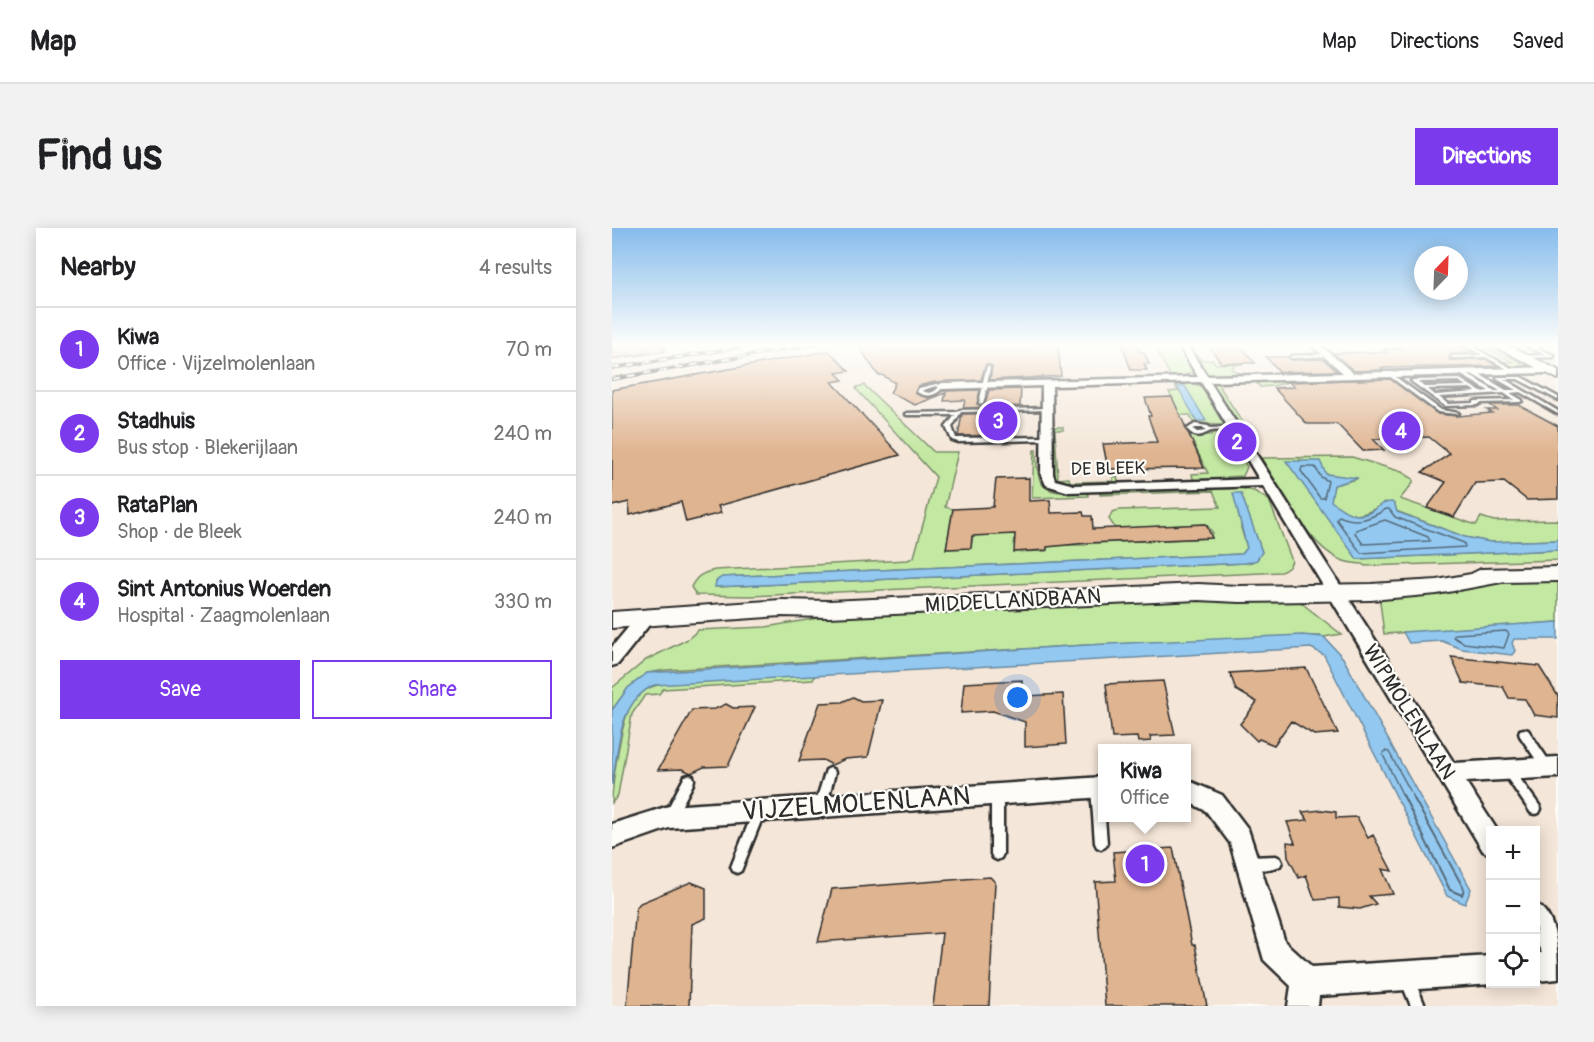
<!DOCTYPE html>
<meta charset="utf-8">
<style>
body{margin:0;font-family:Pangolin,sans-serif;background:#f2f2f2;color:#202124}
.controls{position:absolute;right:18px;bottom:18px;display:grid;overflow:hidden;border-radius:0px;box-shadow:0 3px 15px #0003}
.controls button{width:54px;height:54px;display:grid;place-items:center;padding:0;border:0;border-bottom:2px solid #e0e0e0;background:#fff;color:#202124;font:30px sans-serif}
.compass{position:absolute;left:802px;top:18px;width:54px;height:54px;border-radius:50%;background:#fff;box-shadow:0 3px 15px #0003;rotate:23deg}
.you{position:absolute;left:406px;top:470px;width:21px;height:21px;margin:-15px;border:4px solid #fff;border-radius:50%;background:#1a73e8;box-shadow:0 0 0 9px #1a73e833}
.badge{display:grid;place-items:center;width:39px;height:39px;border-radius:50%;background:#7c3aed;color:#fff;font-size:20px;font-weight:700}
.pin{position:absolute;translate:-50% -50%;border:3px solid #fff;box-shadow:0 2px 6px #0006}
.popup{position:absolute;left:486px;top:516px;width:93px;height:78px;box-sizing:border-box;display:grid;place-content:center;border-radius:0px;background:#fff;filter:drop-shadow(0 2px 4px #0005);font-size:20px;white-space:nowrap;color:#757577}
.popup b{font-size:22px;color:#202124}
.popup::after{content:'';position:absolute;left:50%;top:100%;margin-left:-12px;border:12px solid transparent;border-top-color:#fff}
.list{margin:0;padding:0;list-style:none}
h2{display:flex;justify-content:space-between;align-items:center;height:78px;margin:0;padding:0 24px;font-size:26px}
h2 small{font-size:20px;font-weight:400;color:#757577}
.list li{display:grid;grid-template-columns:39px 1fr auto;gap:18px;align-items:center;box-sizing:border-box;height:84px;padding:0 24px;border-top:2px solid #e0e0e0}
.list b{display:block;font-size:22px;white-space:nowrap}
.list p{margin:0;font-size:20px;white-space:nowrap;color:#757577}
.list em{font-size:20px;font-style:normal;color:#757577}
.actions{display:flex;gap:12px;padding:18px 24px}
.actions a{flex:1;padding:14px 0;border:2px solid #7c3aed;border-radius:0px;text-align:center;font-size:21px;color:#7c3aed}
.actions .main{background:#7c3aed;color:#fff}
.icon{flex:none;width:33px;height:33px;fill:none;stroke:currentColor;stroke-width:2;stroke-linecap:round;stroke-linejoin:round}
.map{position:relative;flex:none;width:946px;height:778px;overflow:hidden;border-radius:0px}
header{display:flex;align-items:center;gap:36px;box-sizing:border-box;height:84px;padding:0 30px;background:#fff;border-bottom:2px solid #e0e0e0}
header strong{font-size:28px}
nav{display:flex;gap:33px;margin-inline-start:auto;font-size:21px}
.intro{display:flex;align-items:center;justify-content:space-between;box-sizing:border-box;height:144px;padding:0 36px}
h1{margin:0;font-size:42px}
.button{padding:15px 27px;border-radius:0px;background:#7c3aed;color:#fff;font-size:21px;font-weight:700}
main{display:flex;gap:36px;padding:0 36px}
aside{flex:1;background:#fff;border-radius:0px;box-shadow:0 3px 15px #0003}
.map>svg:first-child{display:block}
.built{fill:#f4e6d8;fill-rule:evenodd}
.green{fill:#c3e8a2;stroke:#778a66;stroke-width:1.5;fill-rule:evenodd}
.water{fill:#93c9f1;stroke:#698aa2;stroke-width:1.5}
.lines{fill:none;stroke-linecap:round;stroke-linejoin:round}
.shore-far1{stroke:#556a7a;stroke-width:1.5}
.shore{stroke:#556a7a;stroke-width:2}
.building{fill:#dfb490;stroke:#2b2b2b;stroke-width:1.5}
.lane-casing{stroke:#2b2b2b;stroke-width:5}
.street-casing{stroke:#2b2b2b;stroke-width:5}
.secondary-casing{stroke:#2b2b2b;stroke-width:4}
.lane{fill:#fdfcf7;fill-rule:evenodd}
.street{fill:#fdfcf7;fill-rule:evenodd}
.secondary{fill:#fdfcf7;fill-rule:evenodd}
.rail-casing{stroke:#2b2b2b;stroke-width:4}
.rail{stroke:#fdfcf7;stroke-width:2;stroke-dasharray:8;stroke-linecap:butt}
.labels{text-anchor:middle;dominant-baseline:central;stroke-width:4.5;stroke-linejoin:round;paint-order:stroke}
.far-street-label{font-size:18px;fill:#2b2b2b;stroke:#fdfcf7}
.street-label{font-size:21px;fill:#2b2b2b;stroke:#fdfcf7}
.near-street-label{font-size:26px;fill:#2b2b2b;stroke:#fdfcf7}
</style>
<header>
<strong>Map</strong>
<nav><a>Map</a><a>Directions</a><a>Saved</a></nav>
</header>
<div class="intro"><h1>Find us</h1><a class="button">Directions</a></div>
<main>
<aside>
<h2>Nearby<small>4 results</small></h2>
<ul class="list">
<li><span class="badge">1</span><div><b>Kiwa</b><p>Office · Vijzelmolenlaan</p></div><em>70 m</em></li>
<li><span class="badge">2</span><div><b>Stadhuis</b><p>Bus stop · Blekerijlaan</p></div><em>240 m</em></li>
<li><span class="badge">3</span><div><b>RataPlan</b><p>Shop · de Bleek</p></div><em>240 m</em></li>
<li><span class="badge">4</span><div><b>Sint Antonius Woerden</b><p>Hospital · Zaagmolenlaan</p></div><em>330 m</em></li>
</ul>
<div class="actions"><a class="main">Save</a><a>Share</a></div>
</aside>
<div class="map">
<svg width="946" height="778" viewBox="0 0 946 778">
<rect width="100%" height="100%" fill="#fdfcf7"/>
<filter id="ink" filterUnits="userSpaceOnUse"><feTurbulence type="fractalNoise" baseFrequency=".0167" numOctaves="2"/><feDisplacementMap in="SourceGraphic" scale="12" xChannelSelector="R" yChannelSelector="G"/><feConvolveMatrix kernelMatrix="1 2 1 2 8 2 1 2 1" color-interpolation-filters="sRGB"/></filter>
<g filter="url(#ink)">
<path class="built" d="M0,116H946V778H0ZM491,520H575V590H491ZM879,602H924V756H879Z"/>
<path class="green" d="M541,116H564L581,143L573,148L559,149Z
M846,116C866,116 881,136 901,134L866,116H873L916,138L850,141L830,130L849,139L885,138L867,128H840L822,117L851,119Z
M582,127H585L589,132H601L604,136L630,135L631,136L623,137L619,140L624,144L640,147L597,149Z
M676,152V154C666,157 661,159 648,159L644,154L606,156L631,195H625L599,157L604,155Z
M577,154L589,158L612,197L582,196L578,187H568L557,164L566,163L562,155L519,156V159H517L515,155Z
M252,157L322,224H346L333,279L341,281L334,321L359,320L361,306L427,305L403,324L434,323V317H474V312L481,311L482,315L600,310L598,305H601L594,296L516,300H503L497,291L500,284L507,282L608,279L601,263L488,267V265L628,260L642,263L657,272L680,333L677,339L670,344L139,368L84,367L79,359C85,347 91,345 103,342L296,332L302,329L324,249L244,161L245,159ZM629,266L650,324L640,334L634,335L104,359V353L111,349L630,326L635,320L629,300Z
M438,199H451V202H443L446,251L457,250L458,254L501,253V249L505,248L506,253L501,256C482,257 457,262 441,251Z
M601,203H614L635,239L631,248L615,249V252L586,253L581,251L580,246L596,245L577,207H599Z
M422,222H424C425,267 433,264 476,265V268L420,270Z
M740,229L790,244L801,251V255L788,271L864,297L869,289L882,293L946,292V312L878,314L853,309L784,283L783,277L773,274C748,291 742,291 718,273L722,257L745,251L714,246L688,232L745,331L946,322V332L753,338L750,336C739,335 729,334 720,327C691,308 668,259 649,230Z
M946,352V394L772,406L767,366L865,356Z
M683,370L729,406L712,409L708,408L475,417L54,442L35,445L16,460L0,482V460L34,432L76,411L86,402L154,399L224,387L446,376Z
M203,447L201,452L51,461L47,466L33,467L20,486L6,567L0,575C0,558 3,541 6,524C12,494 15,461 51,456Z"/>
<path class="water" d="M565,158H573L594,193H585Z
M674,233H708L714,246L746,250L722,257L719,273C733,284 745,293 762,282C768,277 772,274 780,274L783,277L785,284L853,309L878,314L946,312V322L745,331Z
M621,265H629L650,324L645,332L634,335L103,359L104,353L110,349L630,326L635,320Z
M946,394V411H902L900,415L903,423L900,427L850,421L830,413L797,415L791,404Z
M690,407L712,409L731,430L859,661L853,676L835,668L712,427L699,420L42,457C5,475 7,521 0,557V482L16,460L35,445L475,417Z"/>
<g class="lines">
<path class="shore-far1" d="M690,239H703L709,249L716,253L712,270H708L689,243Z
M774,281H777L783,289L852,315L853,319L749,325L724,291L727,288C745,296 758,291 774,281Z
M773,292L816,309L818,313L751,316L743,305L744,302Z
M894,403L897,406L892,420L852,415L841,409L844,406Z
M791,568L771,527L773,523L777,524L801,568"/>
<path class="shore" d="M791,567L838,662L850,667L852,661L800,567"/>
</g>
<path class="building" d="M0,116H52L53,123L0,131Z
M268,116H446L449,148L378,152L380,138L374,136L369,152L323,154L306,158L303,165L316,170L331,163L368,162L365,176L370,178L373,176L377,162L409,161L408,178L351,180L353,172L332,173L334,165L303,177L278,165L283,155L270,147H266L247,119Z
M510,116H525L528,124H532L537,136H532L535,142H519Z
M595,116H627L643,135H609Z
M781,116H846L862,125L840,126L838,132L873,131L886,138L769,140L771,142L742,143L721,125L775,124L772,121H789Z
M217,123L237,143L224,145L231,152L220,154L288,227L106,278L109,285L74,294L69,274L18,287L17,274L0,278V162Z
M654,129H676L680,132L711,131L725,143L668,144Z
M778,151L826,186L845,188L880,185L875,182H885L878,177H907L946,198V271L915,272L892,254L863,255L842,289L815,280L834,254L810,244L838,226L817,209L761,211L772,222L751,223L725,196H695L662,160L682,159L677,154Z
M560,169L592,240L496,241L491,216L545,214L536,188H539L533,170Z
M407,185L406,197H396L395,207L346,208L350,186Z
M417,250V273L438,272L439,285L471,284L472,288H480L481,301L594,296L600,310L475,315L435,319V322L402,324L403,306L360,308L359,320L334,321L341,281L381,279L384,251Z
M839,429L927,438L946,468V490L922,487L913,471L897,470L891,459L851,455Z
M694,440L726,505L702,507L679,493L662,517L647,511L645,513L628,496L645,474L624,462L618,445Z
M410,452V462H415L414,468L451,466L454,516L413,519V494L381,483L349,485L352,455Z
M551,453L563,507L538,508L539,513L526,514L525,509L500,510L494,456Z
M241,469L249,473L270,472L256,529L233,531L220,537L211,532L187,533L208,475L230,474Z
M114,476L121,480L143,479L116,538L92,539L79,545L70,541L46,542L80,482L103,481Z
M710,582L724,584V590L745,589L756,610L761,607L780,643L770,641L781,666L757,668L764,676L748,681L727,679V670L703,672L694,647L687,650L676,629L675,614L683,615L675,594L696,592L690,584Z
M561,620L580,717H583L595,778H493L483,654L504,653L501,624Z
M378,649L383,654L377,778H321L330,705L206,714L220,661Z
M79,654L94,660V690L80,696L77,778H15L24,680L28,675Z"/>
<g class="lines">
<defs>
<path id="lane" d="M850,116H855L903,142L899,143L874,129L839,130L840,128L870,127Z
M925,116H929L930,118L923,120L942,127V129L909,130L910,128L935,127L916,119L926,117Z
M715,126L716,128L680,130L678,129L680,128Z
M375,138L378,139L375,156L376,157L371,175L369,176L367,175L371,158L370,157Z
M846,143H850L883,163H888L858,145V143H862L894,162H904L885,151V149H909L946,169V172L906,151H892L946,183V186L908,164L898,165L910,172V173L908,174L868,175L866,177L833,178L799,153L801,152L848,151L869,164L877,163L846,145ZM847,153L854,158L812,159L806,154ZM858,160L864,164L823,167L816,161ZM892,165L902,172L863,173L861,175L836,176L827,169Z
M778,145L829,182L847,185L845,186L826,184L776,147V146Z
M324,156L332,158C325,168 315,170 305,164L307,160ZM324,158L327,159C322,165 317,166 310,163L311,162Z
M436,180H438V182L349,184L340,199L344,210H346L436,209L437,210L434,212L346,214L340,212L334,199L343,187H295L293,186L295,185L345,184L348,182Z
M583,196L596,198L598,200L621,199L624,201L621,203C614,203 606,202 599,203C589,207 585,212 575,201ZM584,200H592L594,203L585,204L581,201Z
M912,501L916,502L939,536L940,539L939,542L935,544L931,542L908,508L907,505L908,502Z
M897,539L901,541L927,577L929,581L927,585L923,586L919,585L893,547L892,544L893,541Z
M218,540L222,542L223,545L215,576L213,580L209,581L205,580L203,576L213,545L214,542Z
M77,547L81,548L82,552L81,556L63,590L59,592L55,590L53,586L55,582L73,548Z
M485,555L489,556L491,560V590H493L495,615L493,619L489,621L485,619L483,615L479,560L481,556Z
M385,562L389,563L391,567V626L389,630L385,632L381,630L379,626V567L381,563Z
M147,578L151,579L153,583L129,643L125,645L121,643L119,639L143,579Z
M664,628L668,630L670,634L668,638C659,642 642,643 633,639L631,635L633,631L637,629Z
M795,744L800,746L813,778H799L788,751L790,746Z"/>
<path id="street" d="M566,116H574L595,148L731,145L698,116H707L741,145L935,139L939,142L935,145L598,154L842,535L946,529V549L854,554L885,602H879V627L871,623L651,258L457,264L434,257L429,246L430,158L330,161L325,158L330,155L586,149ZM589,154L647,251L462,257L443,252L441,246L440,158Z
M35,382L41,384L43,388L41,392L6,436L0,438V419L29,384Z
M491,549V569L57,600L0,620V596L57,578Z
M575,552L610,567L636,601L673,714L700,739L879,728L880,756L707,768L706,778H676L679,758L652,732L618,615L594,583L575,573Z
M924,676C946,688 946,725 946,751L924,753V725H930L924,713Z"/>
<path id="secondary" d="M879,116H894L946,142V151Z
M946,339V353L890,354L825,366L759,372L627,374L586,372L217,389L169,388L0,400V384L169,372L217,373L586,356L627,358L759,356L825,352L859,346L869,341Z"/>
</defs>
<use href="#lane" class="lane-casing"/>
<use href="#street" class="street-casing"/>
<use href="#secondary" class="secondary-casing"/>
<use href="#lane" class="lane"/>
<use href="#street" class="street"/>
<use href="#secondary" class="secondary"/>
<defs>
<path id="rail" d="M0,140L146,116
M0,151L204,116"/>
</defs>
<use href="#rail" class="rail-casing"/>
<use href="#rail" class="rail"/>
</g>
</g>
<linearGradient id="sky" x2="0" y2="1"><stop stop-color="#86bcec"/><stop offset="0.52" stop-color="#fefefb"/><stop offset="1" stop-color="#fefefb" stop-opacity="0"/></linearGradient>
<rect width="946" height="225" fill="url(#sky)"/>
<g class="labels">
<g class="far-street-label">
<text transform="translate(496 241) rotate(-1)">DE BLEEK</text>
</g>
<g class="street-label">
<text transform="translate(401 373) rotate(-3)">MIDDELLANDBAAN</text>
<text transform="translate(797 484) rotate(58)">WIPMOLENLAAN</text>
</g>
<g class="near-street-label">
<text transform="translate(244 576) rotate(-4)">VIJZELMOLENLAAN</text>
</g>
</g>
</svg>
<div class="controls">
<button>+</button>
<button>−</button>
<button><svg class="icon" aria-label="locate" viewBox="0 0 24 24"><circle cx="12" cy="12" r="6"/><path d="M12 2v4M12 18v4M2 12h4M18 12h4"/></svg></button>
</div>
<svg class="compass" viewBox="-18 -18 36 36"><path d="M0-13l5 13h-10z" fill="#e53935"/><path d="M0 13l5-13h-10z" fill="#757577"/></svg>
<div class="you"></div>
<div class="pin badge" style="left:533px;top:636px">1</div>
<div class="popup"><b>Kiwa</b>Office</div>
<div class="pin badge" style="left:625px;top:214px">2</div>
<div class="pin badge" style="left:386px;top:193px">3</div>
<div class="pin badge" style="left:789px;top:203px">4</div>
</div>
</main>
